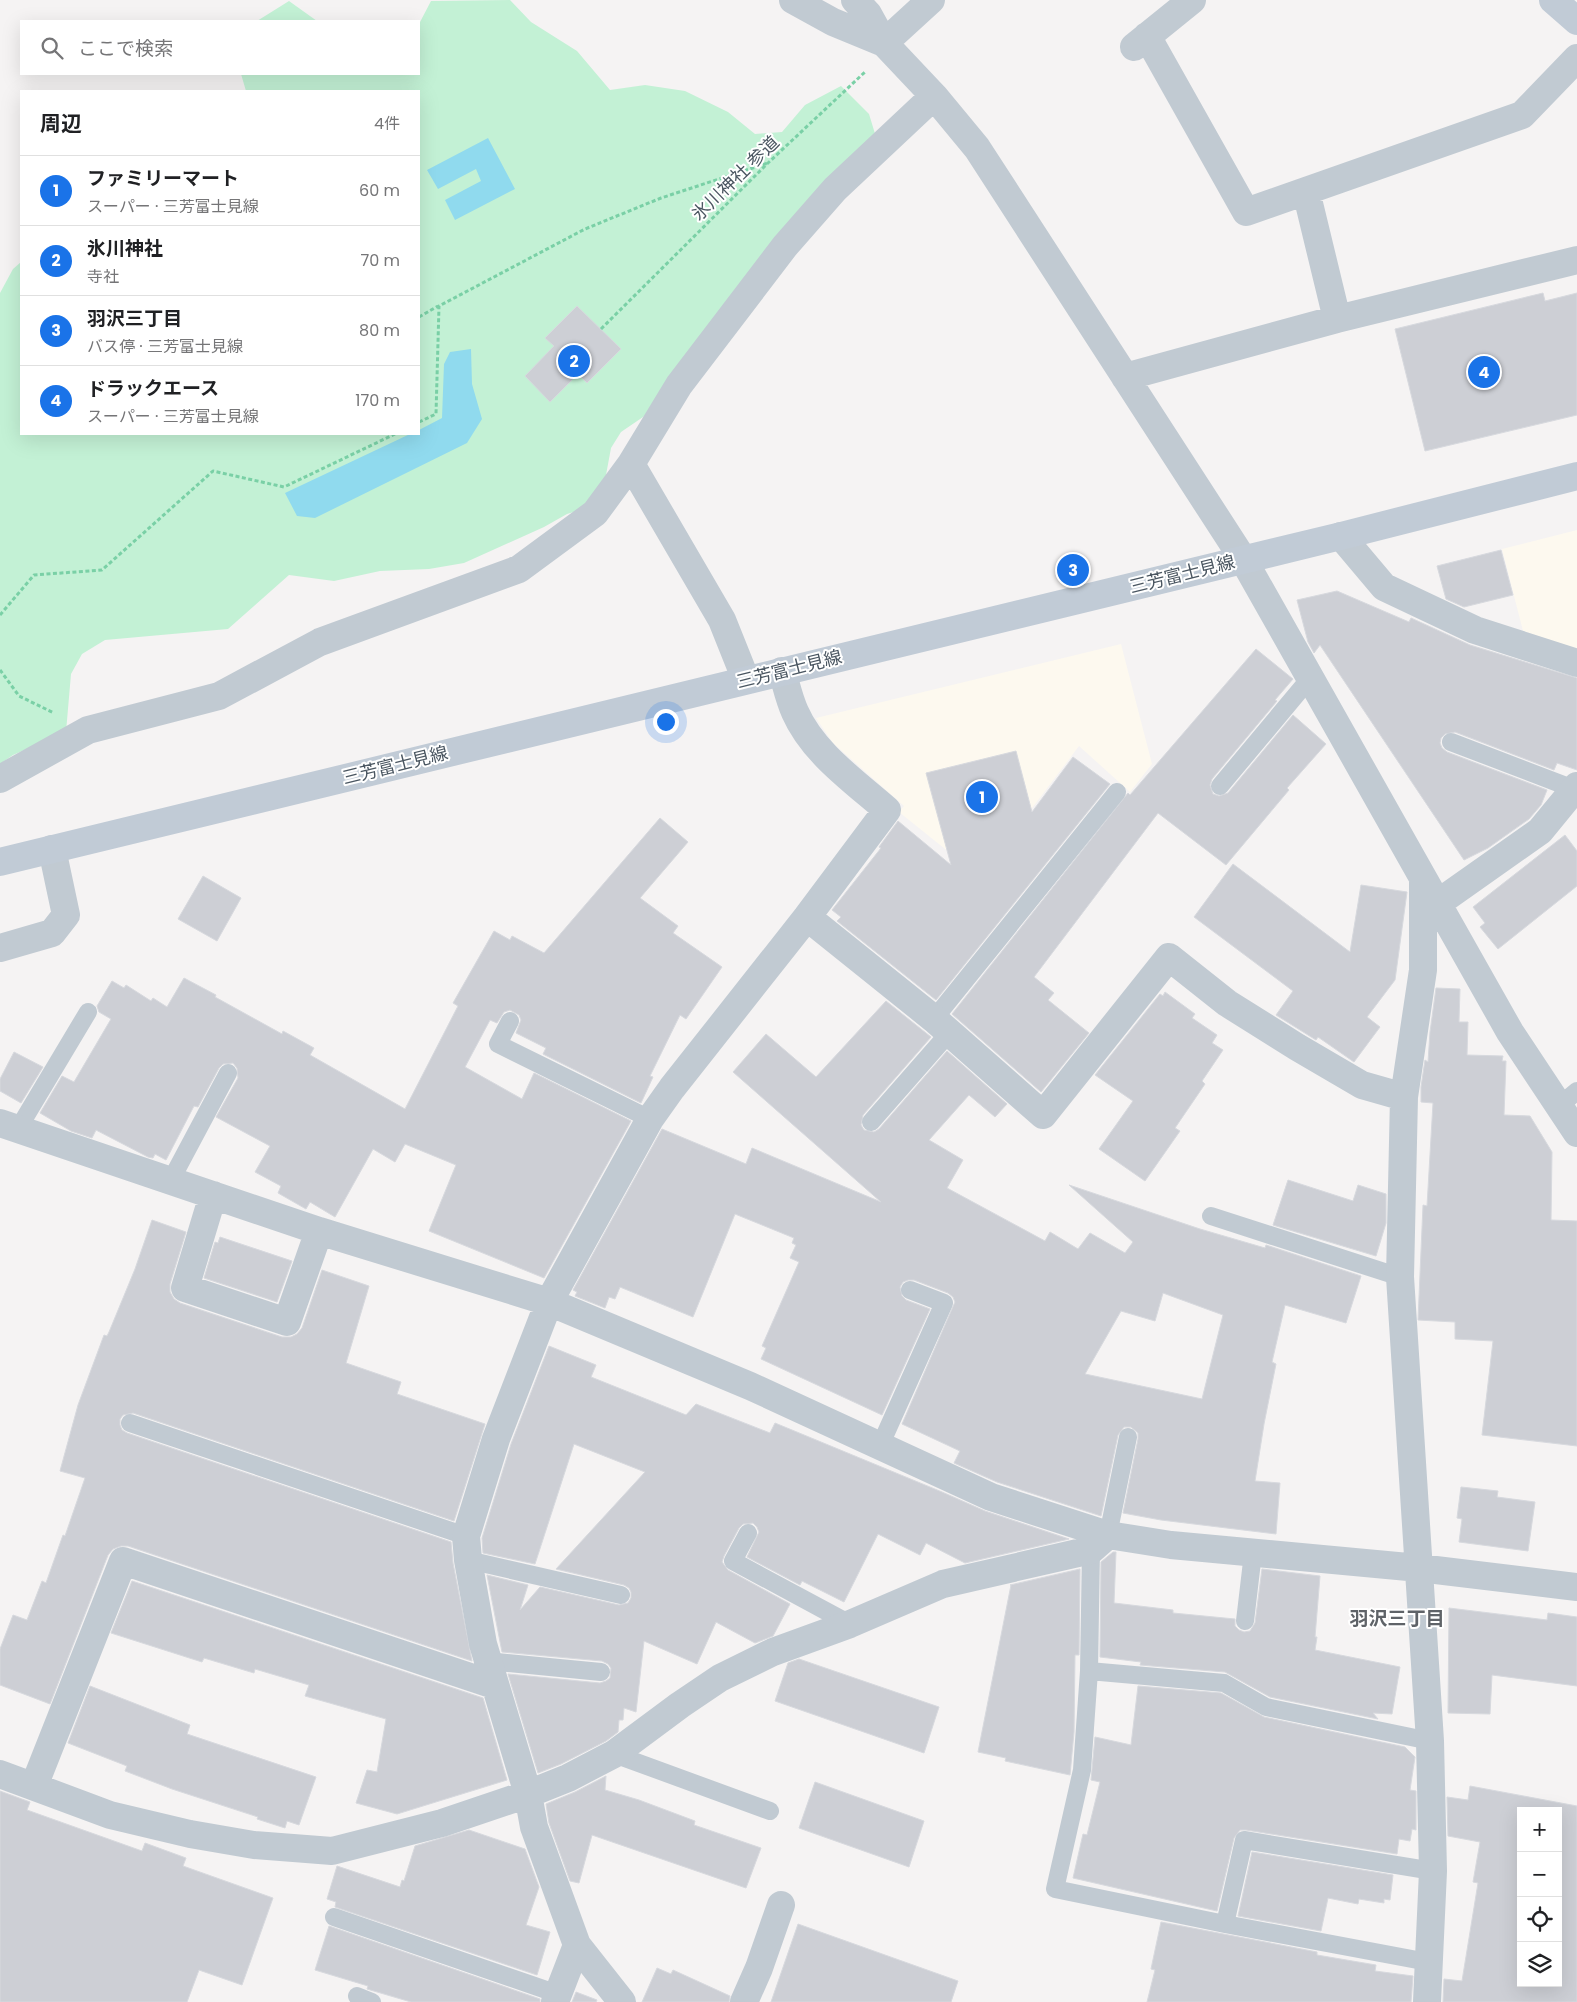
<!DOCTYPE html>
<html lang="ja">
<meta charset="utf-8">
<style>
body{margin:0;font-family:Poppins,"Noto Sans JP",sans-serif;background:#f2f2f2;color:#202124}
.controls{position:absolute;right:15px;bottom:15px;display:grid;overflow:hidden;border-radius:0px;box-shadow:0 5px 20px #0002}
.controls button{width:45px;height:45px;display:grid;place-items:center;padding:0;border:0;border-bottom:1px solid #e0e0e0;background:#fff;color:#202124;font:25px sans-serif}
.you{position:absolute;left:665px;top:721px;width:18px;height:18px;margin:-12px;border:4px solid #fff;border-radius:50%;background:#1a73e8;box-shadow:0 0 0 8px #1a73e833}
.badge{display:grid;place-items:center;width:32px;height:32px;border-radius:50%;background:#1a73e8;color:#fff;font-size:16px;font-weight:700}
.pin{position:absolute;translate:-50% -50%;border:2px solid #fff;box-shadow:0 1px 5px #0006}
.list{margin:0;padding:0;list-style:none}
h2{display:flex;justify-content:space-between;align-items:center;height:65px;margin:0;padding:0 20px;font-size:21px}
h2 small{font-size:16px;font-weight:400;color:#757577}
.list li{display:grid;grid-template-columns:32px 1fr auto;gap:15px;align-items:center;box-sizing:border-box;height:70px;padding:0 20px;border-top:1px solid #e0e0e0}
.list b{display:block;font-size:19px;white-space:nowrap}
.list p{margin:0;font-size:16px;white-space:nowrap;color:#757577}
.list em{font-size:16px;font-style:normal;color:#757577}
.icon{flex:none;width:28px;height:28px;fill:none;stroke:currentColor;stroke-width:2;stroke-linecap:round;stroke-linejoin:round}
.map{position:relative;flex:none;width:1577px;height:2002px;overflow:hidden}
.search{position:absolute;background:#fff;box-shadow:0 5px 20px #0002;left:20px;top:20px;width:400px;height:55px;display:flex;align-items:center;gap:12px;box-sizing:border-box;padding:0 18px;border-radius:0px;color:#757577;font-size:19px}
.panel{position:absolute;background:#fff;box-shadow:0 5px 20px #0002;left:20px;top:90px;width:400px;height:345px;border-radius:0px}
.map>svg:first-child{display:block}
.commercial{fill:#fdf9ef}
.green{fill:#c3f1d5}
.water{fill:#90daee}
.building{fill:#cdcfd5;stroke:#d7d9de;fill-rule:evenodd}
.lines{fill:none;stroke-linecap:round;stroke-linejoin:round}
.path{stroke:#7ad0a6;stroke-width:3;stroke-dasharray:4 2.5;stroke-linecap:butt}
.lane{stroke:#c1cad2;stroke-width:18}
.street{stroke:#c1cad2;stroke-width:28}
.secondary{stroke:#c1cbd6;stroke-width:28}
.labels{text-anchor:middle;dominant-baseline:central;stroke-width:4;stroke-linejoin:round;paint-order:stroke}
.street-label{font-size:18px;fill:#4a5661;stroke:#fff}
.neighbourhood-label{font-size:19px;font-weight:bold;fill:#5f6368;stroke:#fff}
</style>
<div class="map">
<svg width="1577" height="2002" viewBox="0 0 1577 2002">
<rect width="100%" height="100%" fill="#f5f3f3"/>
<path class="commercial" d="M1577,530V649L1523,631L1502,549Z
M1121,644L1152,764L1130,792L1079,746L980,877L899,812L904,806L833,743L816,718Z"/>
<path class="green" d="M510,0L531,22L577,51L610,90L645,85L685,91L728,112L755,134L782,132L805,105L841,86L869,114L876,137L646,415L621,432L611,448L606,475L590,507L567,514L544,527L464,563L429,569L380,571L334,581L289,575L228,629L105,640L82,654L71,674L66,732L13,755L0,764V293L13,269L21,262V434H419V91H246L241,74H419V24L431,1Z
M289,1L317,21H256H257Z"/>
<path class="water" d="M488,138L515,189L455,220L445,200L481,181L476,169L438,189L427,170Z
M471,349L472,384L482,419L467,443L315,518L297,516L285,493L410,434H419V430L442,418L444,364L450,352Z"/>
<path class="building" d="M1543,293L1545,301L1577,293V415L1425,451L1395,329Z
M577,306L621,349L587,383L578,374L550,402L525,376L554,346L545,338Z
M1501,550L1513,595L1464,607L1446,599L1437,566Z
M1337,591L1409,622L1411,618L1470,645L1577,678V770L1557,763L1554,770L1455,732L1445,734L1441,738L1440,743L1442,748L1447,752L1547,790L1541,805L1529,819L1488,848L1464,860L1320,645L1314,653L1308,642L1297,600Z
M1256,649L1293,679L1275,700L1277,701L1212,779L1210,785L1213,794L1219,796L1228,793L1293,715L1326,744L1287,788L1289,790L1226,865L1158,813L1034,977L1054,993L1048,1000L1089,1033L1041,1092L952,1014L1128,793L1130,795Z
M1016,751L1032,812L1073,757L1110,784L936,1000L837,921L841,917L832,910L881,848L879,847L898,821L951,865L926,773Z
M660,818L688,842L640,898L678,926L673,933L722,967L686,1019L680,1015L650,1076L653,1077L641,1103L543,1054L546,1048L516,1033L521,1020L519,1015L510,1010L504,1012L497,1023L490,1020L465,1067L522,1099L534,1073L631,1121L544,1278L429,1231L456,1165L405,1144L395,1162L373,1149L335,1217L310,1202L306,1209L278,1193L281,1186L255,1172L270,1146L216,1117L238,1078L237,1068L233,1063L223,1064L219,1068L198,1107L194,1106L166,1160L155,1154L153,1158L148,1157L96,1130L92,1138L71,1131L40,1113L62,1076L74,1082L111,1019L99,1012L97,1006L112,981L124,988L126,985L151,1001L153,998L167,1007L184,978L216,995L215,997L282,1034L283,1031L314,1048L310,1055L405,1109L458,1006L453,1003L494,931L510,940L512,936L544,953Z
M1565,835L1577,851V886L1498,949L1480,927L1485,923L1473,907Z
M1233,864L1350,952L1361,885L1407,892L1395,980L1367,1017L1380,1027L1354,1062L1318,1037L1316,1040L1276,1015L1293,991L1194,917Z
M203,876L241,898L217,941L178,919Z
M1436,988L1460,989L1459,1022H1468L1467,1055L1503,1056L1502,1061H1506L1504,1115L1530,1116L1552,1152L1551,1220L1577,1221V1446L1482,1435L1493,1341L1455,1339V1322L1418,1320L1423,1205L1427,1206L1433,1103L1421,1102V1087L1425,1060L1428,1062L1430,1032Z
M1165,992L1195,1014L1192,1018L1217,1035L1212,1043L1223,1050L1202,1081L1205,1084L1175,1128L1180,1131L1145,1181L1099,1149L1133,1101L1095,1075L1160,994L1163,996Z
M886,1001L931,1037L863,1115L861,1125L864,1130L874,1132L879,1129L947,1051L1007,1104L995,1117L969,1095L929,1140L963,1160L947,1188L1045,1241L1050,1232L1078,1249L1090,1233L1125,1253L1133,1242L1069,1185L1200,1229L1265,1248L1266,1245L1361,1276L1346,1323L1285,1305L1272,1362L1276,1364L1264,1424L1255,1481L1280,1483L1276,1534L1161,1520L1123,1513L1138,1439V1433L1131,1427H1124L1118,1435L1101,1516L997,1482L954,1463L960,1451L902,1424L955,1302L953,1297L948,1293L914,1280H908L903,1282L900,1287L902,1296L906,1300L930,1309L882,1415L761,1359L766,1348L762,1346L799,1262L790,1258L796,1245L792,1243L794,1238L735,1214L693,1317L620,1287L615,1299L609,1297L605,1308L575,1296L577,1292L573,1290L662,1129L746,1164L752,1148L881,1202L733,1072L766,1034L816,1077ZM1163,1293L1223,1315L1202,1399L1085,1374L1121,1311L1155,1321Z
M14,1052L43,1067L21,1103L0,1091V1079Z
M1288,1180L1353,1201L1358,1185L1386,1194V1223L1376,1256L1273,1225Z
M152,1220L186,1232L170,1284V1292L174,1299L180,1303L282,1337H291L297,1334L302,1328L322,1270L369,1286L346,1363L401,1382L397,1394L485,1424L454,1521L133,1413L123,1415L120,1419V1425L122,1430L127,1433L451,1542L453,1563L472,1661L128,1546H121L113,1549L108,1555L50,1704L0,1685V1649L13,1615L27,1620L42,1581L46,1583L63,1535L65,1536L85,1478L60,1471L78,1405L104,1335L107,1336L109,1332L135,1269Z
M220,1237L292,1261L277,1302L204,1278L215,1242L218,1243Z
M549,1346L596,1365L591,1377L686,1415L696,1404L770,1433L775,1423L942,1492L985,1511L1069,1539L965,1563L926,1543L920,1555L878,1534L844,1602L802,1581L800,1585L747,1557L759,1532L757,1527L753,1523L743,1524L739,1528L724,1556L722,1562L728,1570L790,1604L773,1636L755,1643L716,1622L697,1664L644,1641L636,1712L624,1708L623,1720H619L618,1732L606,1741L561,1764L538,1773L508,1674L600,1683L606,1681L610,1678L611,1668L608,1664L602,1661L502,1652L487,1575L528,1585L520,1610L540,1587L619,1605L628,1603L631,1598V1592L629,1588L624,1585L556,1569L645,1472L574,1444L535,1564L483,1553L482,1538L511,1444Z
M1461,1487L1498,1491L1497,1497L1535,1502L1528,1551L1459,1542L1462,1519L1457,1518Z
M1113,1552H1116L1114,1603L1173,1610V1613L1235,1619V1626L1239,1630L1244,1632L1250,1631L1255,1623L1262,1569L1320,1576L1315,1637H1317L1315,1650L1400,1667L1392,1714L1373,1713L1378,1719L1270,1697L1225,1672L1140,1665L1141,1662L1100,1657L1101,1562Z
M1080,1569L1079,1655H1075L1074,1732L1070,1775L1005,1761L1006,1758L978,1752L1011,1585H1010Z
M132,1581L483,1698L507,1780L397,1814L356,1803L367,1770L377,1772L386,1719L305,1696L309,1685L255,1669L254,1673L204,1658L202,1662L111,1633Z
M1449,1608L1547,1620L1548,1613L1577,1617V1686L1492,1675L1490,1714L1448,1713Z
M799,1659L939,1707L924,1753L775,1701L788,1663Z
M90,1686L190,1725L187,1734L316,1777L299,1825L287,1821L285,1828L257,1819L258,1817L172,1789L125,1771L127,1766L68,1743Z
M1138,1686L1221,1693L1264,1717L1405,1747L1415,1757L1410,1790L1416,1791V1830L1412,1829L1410,1841L1399,1839L1397,1854L1246,1830H1240L1234,1838L1217,1911L1073,1878L1083,1834L1087,1835L1100,1782L1091,1780L1095,1737L1131,1745Z
M606,1776L605,1790L639,1800L695,1821L694,1825L761,1848L746,1888L592,1835L579,1883L570,1881L549,1823L546,1804L575,1792Z
M815,1782L924,1821L909,1867L799,1828Z
M1470,1786L1577,1806V2002H1443L1444,1979L1462,1981L1478,1883L1473,1882L1480,1842L1448,1836L1447,1797L1468,1800ZM1521,1811H1558V1983H1521Z
M0,1791L30,1802L27,1810L142,1851L145,1843L186,1858L183,1866L273,1898L242,1985L199,1970L187,2002H0Z
M469,1830L525,1849L539,1887L526,1925L550,1932L537,1975L335,1907L336,1902L327,1899L337,1866L400,1887L402,1880L404,1881L415,1846Z
M1252,1852L1393,1875L1390,1900L1384,1899V1903L1359,1899L1358,1904L1328,1898L1321,1931L1238,1916Z
M1161,1922L1317,1952V1955L1376,1965L1375,1971L1413,1976L1411,2002H1147L1155,1970L1151,1969Z
M798,1924L958,1981L951,2002H771Z
M329,1926L540,1999V2002H411L367,1989L368,1986L315,1970Z
M657,1968L671,1974L673,1970L730,1996L729,2002H642Z
M576,1992L597,2000L596,2002H572Z"/>
<g class="lines">
<path class="path" d="M419,317L438,306
M601,329L768,163L866,71
M419,422L436,414L439,306L585,229L661,198L768,163
M0,615L34,575L102,570L213,471L284,487L395,434
M0,670L19,696L54,713"/>
<path class="lane" d="M1451,742L1574,789
M1220,786L1311,677
M934,1019L1117,792
M510,1021L498,1044L650,1119
M1559,1106L1577,1091
M871,1122L949,1033
M18,1129L88,1012
M171,1180L228,1073
M1211,1216L1400,1277
M130,1423L466,1536
M880,1446L944,1303L910,1290
M748,1533L733,1561L850,1624
M1108,1535L1128,1437
M1091,1550L1089,1671L1082,1770L1055,1889L1225,1924L1428,1962
M468,1560L621,1595
M1245,1621L1253,1553
M487,1661L601,1672
M1089,1671L1224,1683L1266,1707L1430,1741
M614,1754L770,1811
M334,1917L558,1994
M1225,1924L1244,1840L1433,1871
M357,1996L372,2002"/>
<path class="street" d="M793,0L833,22L884,43L934,96L977,148L1243,559L1510,1032L1577,1133
M855,0L868,14L884,43
M1147,36L1246,212L1522,115L1577,58
M884,43L931,0
M1134,47L1192,0
M1306,191L1337,319
M1125,377L1337,319L1577,260
M631,464L722,620L746,680
M1341,536L1384,587L1475,630L1577,663
M0,779L88,730L219,696L320,642L519,569L595,513L631,464L679,385L785,246L835,189L934,96
M1423,878V970L1404,1097L1400,1277L1430,1741L1433,1871L1427,2002
M1438,903L1540,831L1577,786
M807,917L934,1019L1043,1115L1169,957L1227,1003L1297,1047L1362,1085L1404,1097
M0,948L52,933L66,915L52,849
M0,1123L319,1231L549,1302L750,1386L991,1497L1108,1535L1171,1545L1419,1568L1577,1587
M213,1195L185,1288L287,1322L319,1231
M0,1774L110,1815L190,1834L254,1845L332,1851L442,1823L528,1794L568,1778L614,1754L680,1705L720,1678L773,1652L850,1624L943,1584L1091,1550L1108,1535
M34,1786L123,1561L494,1685
M555,2002L577,1945
M622,2002L577,1945L534,1827L528,1794L483,1644L468,1560L466,1536L496,1439L549,1302L650,1119L672,1088L807,917L887,810C854,781 813,753 795,712C789,699 786,684 782,671
M744,2002L759,1968L781,1905"/>
<path class="secondary" d="M1553,0L1577,21
M0,862L1341,536L1577,476"/>
</g>
<g class="labels">
<g class="street-label">
<text transform="translate(735 178) rotate(-44)">氷川神社 参道</text>
<text transform="translate(1182 574) rotate(-14)">三芳富士見線</text>
<text transform="translate(789 669) rotate(-14)">三芳富士見線</text>
<text transform="translate(395 765) rotate(-14)">三芳富士見線</text>
</g>
<g class="neighbourhood-label">
<text x="1397" y="1618">羽沢三丁目</text>
</g>
</g>
</svg>
<div class="controls">
<button>+</button>
<button>−</button>
<button><svg class="icon" aria-label="locate" viewBox="0 0 24 24"><circle cx="12" cy="12" r="6"/><path d="M12 2v4M12 18v4M2 12h4M18 12h4"/></svg></button>
<button><svg class="icon" aria-label="layers" viewBox="0 0 24 24"><path d="M12 4l9 5-9 5-9-5zM3 14l9 5 9-5"/></svg></button>
</div>
<div class="you"></div>
<div class="pin badge" style="left:982px;top:797px">1</div>
<div class="pin badge" style="left:574px;top:361px">2</div>
<div class="pin badge" style="left:1073px;top:570px">3</div>
<div class="pin badge" style="left:1484px;top:372px">4</div>
<div class="search"><svg class="icon" aria-label="search" viewBox="0 0 24 24"><circle cx="10" cy="10" r="6"/><path d="M15 15l6 6"/></svg>ここで検索</div>
<section class="panel">
<h2>周辺<small>4件</small></h2>
<ul class="list">
<li><span class="badge">1</span><div><b>ファミリーマート</b><p>スーパー · 三芳富士見線</p></div><em>60 m</em></li>
<li><span class="badge">2</span><div><b>氷川神社</b><p>寺社</p></div><em>70 m</em></li>
<li><span class="badge">3</span><div><b>羽沢三丁目</b><p>バス停 · 三芳富士見線</p></div><em>80 m</em></li>
<li><span class="badge">4</span><div><b>ドラックエース</b><p>スーパー · 三芳富士見線</p></div><em>170 m</em></li>
</ul>
</section>
</div>
